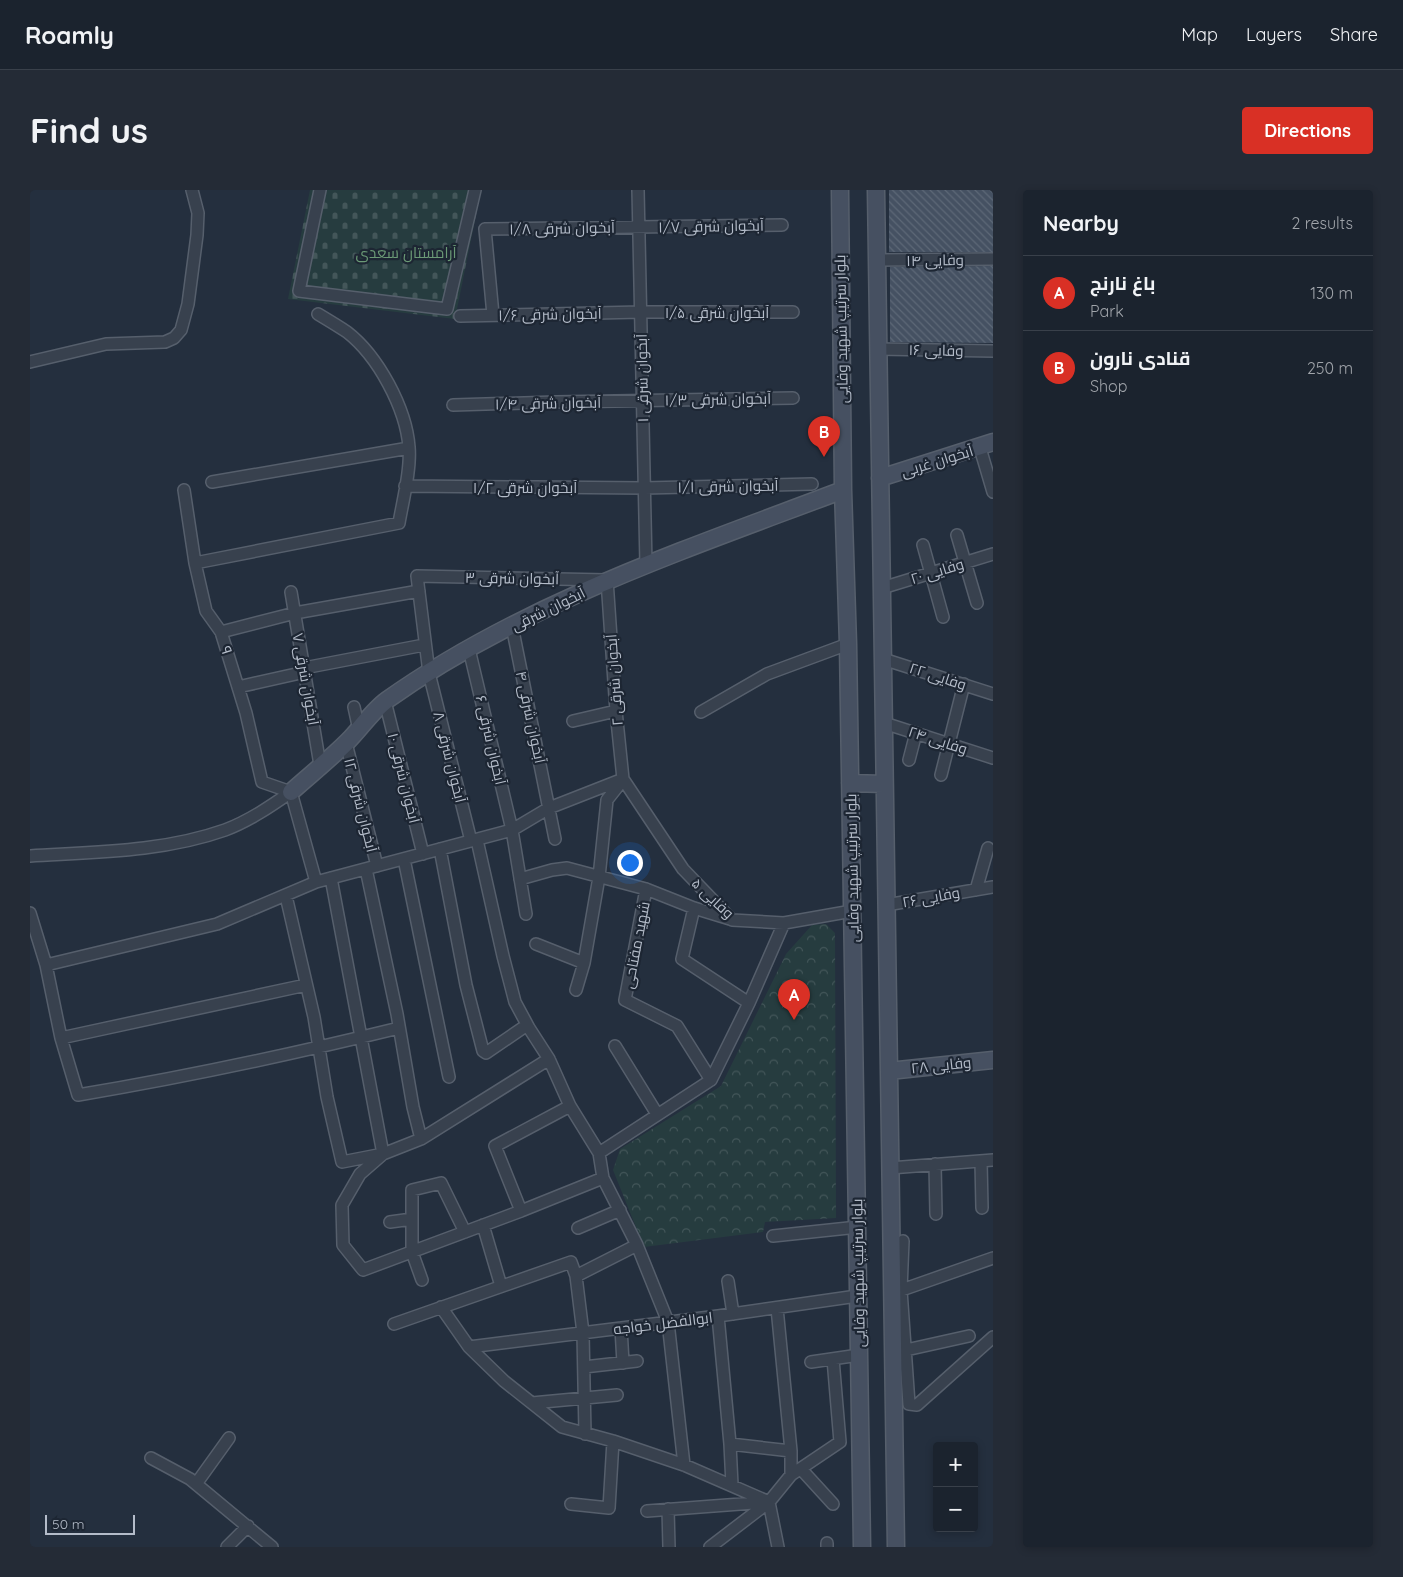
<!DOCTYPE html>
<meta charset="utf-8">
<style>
body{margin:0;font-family:Quicksand,Cairo,sans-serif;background:#242b36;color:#f1f3f6}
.controls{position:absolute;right:15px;bottom:15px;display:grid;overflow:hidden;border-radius:5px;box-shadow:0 2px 8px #0003}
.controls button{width:45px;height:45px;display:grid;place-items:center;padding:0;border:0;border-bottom:1px solid #39404a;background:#1b232e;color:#f1f3f6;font:25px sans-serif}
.scale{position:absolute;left:15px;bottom:12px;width:90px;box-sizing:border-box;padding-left:5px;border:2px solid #b4bcc9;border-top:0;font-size:14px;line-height:18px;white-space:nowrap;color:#b4bcc9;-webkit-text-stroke:4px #1d2633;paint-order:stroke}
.you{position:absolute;left:599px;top:672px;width:18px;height:18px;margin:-12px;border:4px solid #fff;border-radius:50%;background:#1a73e8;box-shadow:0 0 0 8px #1a73e833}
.badge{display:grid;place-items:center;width:32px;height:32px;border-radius:50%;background:#d93025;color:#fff;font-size:16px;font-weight:700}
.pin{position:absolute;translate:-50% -41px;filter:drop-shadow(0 1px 2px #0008)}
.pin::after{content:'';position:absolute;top:26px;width:18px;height:15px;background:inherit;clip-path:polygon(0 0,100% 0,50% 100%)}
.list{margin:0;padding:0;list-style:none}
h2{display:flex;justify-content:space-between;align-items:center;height:65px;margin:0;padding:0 20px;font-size:21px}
h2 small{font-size:16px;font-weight:400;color:#a0a4aa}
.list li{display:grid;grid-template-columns:32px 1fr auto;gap:15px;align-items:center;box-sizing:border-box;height:75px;padding:0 20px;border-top:1px solid #39404a}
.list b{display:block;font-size:19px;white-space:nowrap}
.list p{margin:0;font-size:16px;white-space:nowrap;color:#a0a4aa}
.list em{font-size:16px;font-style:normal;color:#a0a4aa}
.map{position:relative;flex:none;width:963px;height:1357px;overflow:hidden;border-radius:5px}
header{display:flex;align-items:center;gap:30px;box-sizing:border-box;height:70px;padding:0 25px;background:#1b232e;border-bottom:1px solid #39404a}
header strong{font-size:24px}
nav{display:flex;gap:28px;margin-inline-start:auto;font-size:18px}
.intro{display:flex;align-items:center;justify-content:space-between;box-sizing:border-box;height:120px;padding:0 30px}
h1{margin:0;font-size:35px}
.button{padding:12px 22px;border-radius:5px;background:#d93025;color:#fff;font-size:18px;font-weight:700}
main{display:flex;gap:30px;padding:0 30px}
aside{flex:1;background:#1b232e;border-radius:5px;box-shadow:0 2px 8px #0003}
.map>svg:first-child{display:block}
.forest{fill:url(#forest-crowns)}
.cemetery{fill:url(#cemetery-stones)}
.building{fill:url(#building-back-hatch)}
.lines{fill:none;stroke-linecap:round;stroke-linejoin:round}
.street-casing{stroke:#565f6c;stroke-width:14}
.secondary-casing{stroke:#565f6c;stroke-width:19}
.street{stroke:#38414e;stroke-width:11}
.secondary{stroke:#465061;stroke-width:16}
.labels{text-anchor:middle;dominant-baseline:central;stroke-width:4.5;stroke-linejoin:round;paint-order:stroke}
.street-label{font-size:15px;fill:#b4bcc9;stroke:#1d2633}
.park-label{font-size:15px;fill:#6b9a76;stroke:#1d2633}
</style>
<header>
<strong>Roamly</strong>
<nav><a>Map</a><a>Layers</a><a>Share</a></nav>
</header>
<div class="intro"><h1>Find us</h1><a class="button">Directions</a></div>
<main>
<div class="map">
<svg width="963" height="1357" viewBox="0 0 963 1357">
<defs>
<pattern id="forest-crowns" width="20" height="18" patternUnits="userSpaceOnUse" patternTransform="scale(1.25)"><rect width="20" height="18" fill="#263c3f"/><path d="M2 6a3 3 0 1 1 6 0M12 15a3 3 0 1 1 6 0" fill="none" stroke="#435659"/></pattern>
<pattern id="cemetery-stones" width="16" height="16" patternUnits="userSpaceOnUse" patternTransform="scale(1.25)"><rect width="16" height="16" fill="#263c3f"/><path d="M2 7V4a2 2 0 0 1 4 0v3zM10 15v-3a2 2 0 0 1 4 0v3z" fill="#435659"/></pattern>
<pattern id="building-back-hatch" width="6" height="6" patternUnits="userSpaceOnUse" patternTransform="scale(1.25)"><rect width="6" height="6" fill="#455162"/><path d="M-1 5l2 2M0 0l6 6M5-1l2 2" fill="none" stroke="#5d6877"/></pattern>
</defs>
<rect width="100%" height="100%" fill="#242f3e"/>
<path class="forest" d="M796,734L805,743L806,1028L735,1032L733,1042L614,1057L583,980L590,959L691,896L756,764L782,735Z"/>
<path class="cemetery" d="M280,0H451L425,129L258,109Z"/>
<path class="building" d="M859,0H963V62H859Z
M963,76V153L860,152V77Z"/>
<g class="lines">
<defs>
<path id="street" d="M290,0L269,101L417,119L445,0
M608,0L616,375
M847,70L963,69
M463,125L455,39L752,35
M430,126L611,122H763
M848,159L963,161
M0,172L76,154L135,152L144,148L151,140L158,114L167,45L168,23L162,0
M423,215L526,212L763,208
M950,258L963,302
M182,292L379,258
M375,296L614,298L782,294
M154,300L165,373L176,421L191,442L216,523L232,592L261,602
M927,345L947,413
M893,355L913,427
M165,373L369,333C373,310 381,279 379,257C376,218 348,166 317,142C308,136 298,130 288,124
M852,398L963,364
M261,402L290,575
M482,436L525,649
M191,442L265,423L389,401
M439,459L482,640L496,724
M853,469L963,504
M274,478L394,455
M208,497L275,482
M355,511L393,664
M324,517L329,540
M671,522L737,484L818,454
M543,531L586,521
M854,533L963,568
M316,553L347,676
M879,570L886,543
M911,585L934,494
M261,602L286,692
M447,650L473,766L485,812L499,838L519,869L540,916L569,963L573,988L607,1055L638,1132L654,1275
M441,651L399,483L387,386L577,390L586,521L593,589L653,679L702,730L754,733L822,721
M410,659L436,795L453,861L456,863L497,835
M0,666C65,662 133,662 195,640C219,631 241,616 261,602
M374,669L419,887
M336,679L367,824L383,917L391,949
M301,688L353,964L330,984L312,1015L313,1055L333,1080L491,1021L573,988
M490,689L522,680L537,678L616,699L664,718L700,729
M616,699L595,810L647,836L681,890
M946,700L958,658
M256,706L284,827L297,907L312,972L353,964L391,949L519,869
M856,715L963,697
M664,718L652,769L719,813
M0,723L16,775L31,848L48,905C156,887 263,864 369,838
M506,754L554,773
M16,775L187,734L286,692L482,640L519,618L593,589
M546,800L554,773L569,687L577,610L592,591
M31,848L276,795
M585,856L627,924
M569,963L681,890L719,813L754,733
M951,971L952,1018
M905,974L906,1024
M860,978L963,970
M491,1021L465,956L540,916
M360,1032L382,1029
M453,1035L471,1096
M548,1038L590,1020
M743,1046L828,1037
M873,1051L871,1100L879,1214L887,1215L963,1147
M546,1086L607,1055
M392,1090L382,1062V1000L411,993L435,1042
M698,1091L703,1124
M866,1102L963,1068
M411,1117L439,1157L474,1191L532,1237L583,1251L654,1275L739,1312
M747,1118L761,1261V1285
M688,1126L700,1254L702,1295
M364,1134L541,1072L546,1086L553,1143L555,1244
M591,1138L593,1173
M439,1157L688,1126L827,1106
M876,1160L939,1146
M781,1172L829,1165
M554,1177L607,1171
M502,1213L587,1205
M700,1254L761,1261
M121,1268L160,1289L242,1357
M771,1279L803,1314
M166,1294L199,1248
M739,1312L748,1357
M541,1314L579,1318L583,1251
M638,1319L639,1357
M617,1321L737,1312
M797,1353V1357
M197,1357L218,1336
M680,1357L739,1312L761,1285L810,1252L803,1169"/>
<path id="secondary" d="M810,0L813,300L818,454L832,1357
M846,0L866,1357
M850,288L963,252
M820,593L854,594
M261,602C280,585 300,569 318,551C330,539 343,520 357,510C494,413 657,359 813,300
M859,881L963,870"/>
</defs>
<use href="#street" class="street-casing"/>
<use href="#secondary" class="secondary-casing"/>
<use href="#street" class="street"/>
<use href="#secondary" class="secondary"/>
</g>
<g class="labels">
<g class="street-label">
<text transform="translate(681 36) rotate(-1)">آبخوان شرقی ۱/۷</text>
<text transform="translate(532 38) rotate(-1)">آبخوان شرقی ۱/۸</text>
<text transform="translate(905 70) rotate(-1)">وفایی ۱۴</text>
<text x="687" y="122">آبخوان شرقی ۱/۵</text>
<text transform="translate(520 124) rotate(-1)">آبخوان شرقی ۱/۶</text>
<text transform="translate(811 139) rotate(-91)">بلوار سرتیپ شهید وفایی</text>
<text transform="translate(906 160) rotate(1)">وفایی ۱۶</text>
<text transform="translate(612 188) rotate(-91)">آبخوان شرقی ۱</text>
<text transform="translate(688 209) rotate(-1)">آبخوان شرقی ۱/۳</text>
<text transform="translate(518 213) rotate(-1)">آبخوان شرقی ۱/۴</text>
<text transform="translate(907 271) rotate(-17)">آبخوان غربی</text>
<text transform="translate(698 296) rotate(-1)">آبخوان شرقی ۱/۱</text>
<text x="495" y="297">آبخوان شرقی ۱/۲</text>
<text transform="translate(907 381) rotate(-17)">وفایی ۲۰</text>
<text transform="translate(482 388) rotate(1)">آبخوان شرقی ۳</text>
<text transform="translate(518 419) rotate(-26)">آبخوان شرقی</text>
<text transform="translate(197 460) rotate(72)">۹</text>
<text transform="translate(908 486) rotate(18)">وفایی ۲۲</text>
<text transform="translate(276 489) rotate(80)">آبخوان شرقی ۷</text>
<text transform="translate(584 490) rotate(-94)">آبخوان شرقی ۲</text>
<text transform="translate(501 527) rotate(78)">آبخوان شرقی ۴</text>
<text transform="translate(461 550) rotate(77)">آبخوان شرقی ۶</text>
<text transform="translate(908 550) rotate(18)">وفایی ۲۴</text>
<text transform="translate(420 567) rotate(76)">آبخوان شرقی ۸</text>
<text transform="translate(374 588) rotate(76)">آبخوان شرقی ۱۰</text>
<text transform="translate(331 615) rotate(76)">آبخوان شرقی ۱۲</text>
<text transform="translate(822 678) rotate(-91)">بلوار سرتیپ شهید وفایی</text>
<text transform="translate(901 707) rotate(-10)">وفایی ۲۶</text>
<text transform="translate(683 708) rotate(43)">وفایی ۵</text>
<text transform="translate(606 755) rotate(-79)">شهید مفتاحی</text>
<text transform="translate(911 875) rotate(-6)">وفایی ۲۸</text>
<text transform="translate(828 1083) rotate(-91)">بلوار سرتیپ شهید وفایی</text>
<text transform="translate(633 1133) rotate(-7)">ابوالفضل خواجه</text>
</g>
<g class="park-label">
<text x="376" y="62">آرامستان سعدی</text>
</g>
</g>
</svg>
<div class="controls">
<button>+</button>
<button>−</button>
</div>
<div class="scale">50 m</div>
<div class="you"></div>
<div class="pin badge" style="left:764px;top:830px">A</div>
<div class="pin badge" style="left:794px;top:267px">B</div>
</div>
<aside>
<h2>Nearby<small>2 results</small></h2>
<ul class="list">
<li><span class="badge">A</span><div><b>باغ نارنج</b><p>Park</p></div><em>130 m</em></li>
<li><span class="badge">B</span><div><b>قنادی نارون</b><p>Shop</p></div><em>250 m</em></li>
</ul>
</aside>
</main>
